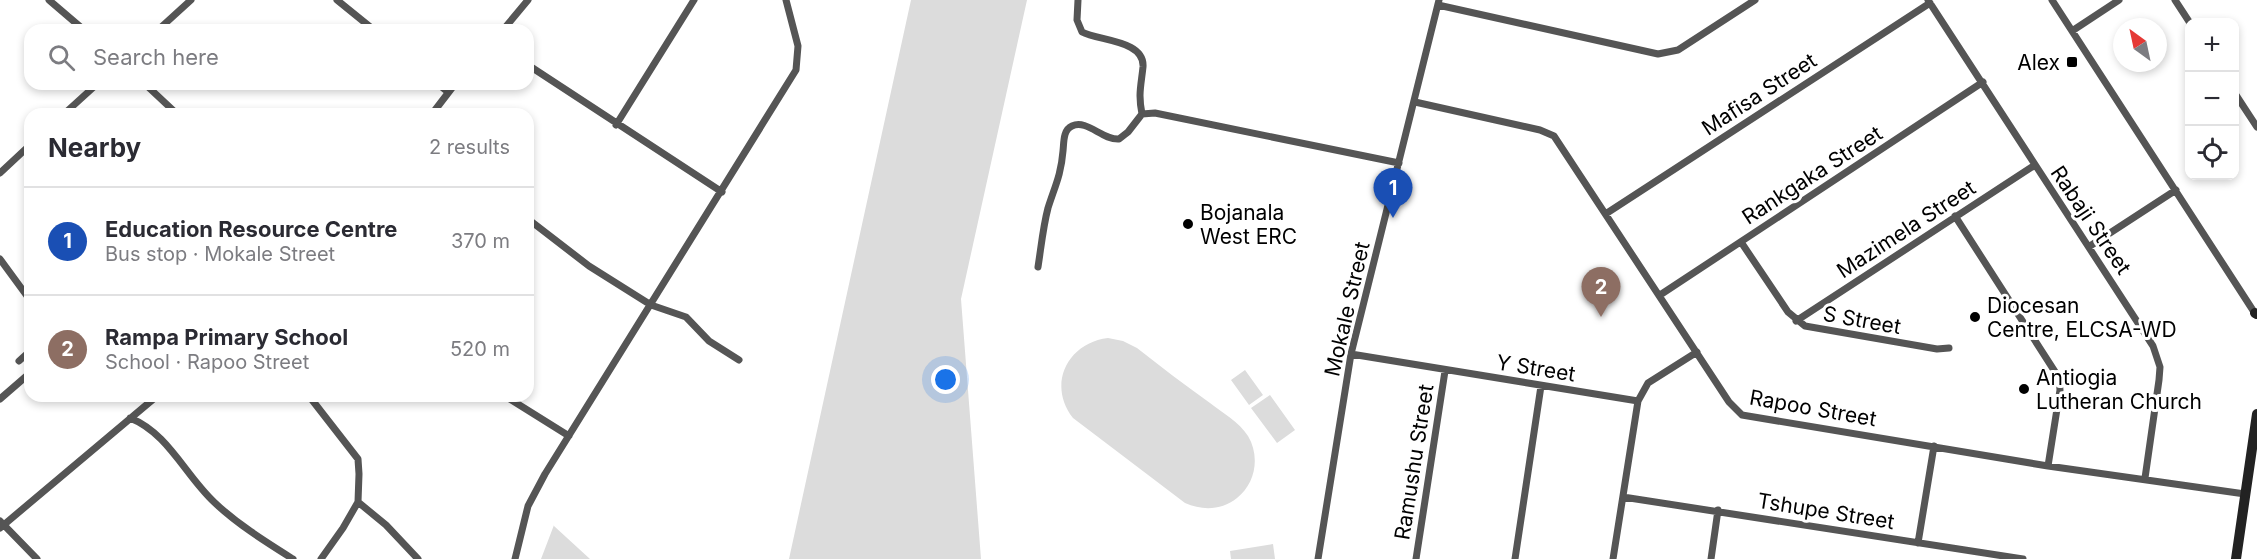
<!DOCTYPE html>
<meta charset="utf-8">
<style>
body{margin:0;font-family:Inter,sans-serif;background:#f2f2f3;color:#2b2b33}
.controls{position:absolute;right:18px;top:18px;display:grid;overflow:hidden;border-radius:12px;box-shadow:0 3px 9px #0003}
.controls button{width:54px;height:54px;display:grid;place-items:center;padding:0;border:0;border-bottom:2px solid #e1e1e2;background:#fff;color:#2b2b33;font:30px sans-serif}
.compass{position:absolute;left:2113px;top:18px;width:54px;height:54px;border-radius:50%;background:#fff;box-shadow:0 3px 9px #0003;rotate:327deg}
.you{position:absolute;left:946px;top:380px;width:21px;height:21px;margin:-15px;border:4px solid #fff;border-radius:50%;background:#1a73e8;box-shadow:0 0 0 9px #1a73e833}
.badge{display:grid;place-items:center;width:39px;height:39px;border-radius:50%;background:#000;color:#fff;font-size:20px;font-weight:700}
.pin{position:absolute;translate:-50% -50px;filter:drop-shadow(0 2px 3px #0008)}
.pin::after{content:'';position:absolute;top:32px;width:21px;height:18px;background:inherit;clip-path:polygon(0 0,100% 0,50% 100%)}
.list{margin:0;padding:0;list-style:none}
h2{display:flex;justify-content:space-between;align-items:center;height:78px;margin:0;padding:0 24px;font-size:26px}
h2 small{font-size:20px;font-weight:400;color:#7c7c81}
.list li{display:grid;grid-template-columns:39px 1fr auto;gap:18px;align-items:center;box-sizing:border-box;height:108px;padding:0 24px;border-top:2px solid #e1e1e2}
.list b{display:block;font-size:22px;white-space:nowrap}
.list p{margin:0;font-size:20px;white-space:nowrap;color:#7c7c81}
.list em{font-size:20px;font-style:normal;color:#7c7c81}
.icon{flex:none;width:33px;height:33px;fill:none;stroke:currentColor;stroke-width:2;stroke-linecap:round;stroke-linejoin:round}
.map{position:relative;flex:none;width:2257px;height:559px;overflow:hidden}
.search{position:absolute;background:#fff;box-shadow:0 3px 9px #0003;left:24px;top:24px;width:510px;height:66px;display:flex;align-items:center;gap:15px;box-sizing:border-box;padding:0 21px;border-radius:18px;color:#7c7c81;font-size:22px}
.panel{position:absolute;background:#fff;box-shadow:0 3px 9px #0003;left:24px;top:108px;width:510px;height:294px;border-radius:18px}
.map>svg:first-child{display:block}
.green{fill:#dcdcdc}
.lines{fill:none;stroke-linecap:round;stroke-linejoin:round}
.street{stroke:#555;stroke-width:7}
.secondary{stroke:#222;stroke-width:10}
.poi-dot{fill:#000;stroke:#fff;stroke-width:2}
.labels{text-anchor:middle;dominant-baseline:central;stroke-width:6;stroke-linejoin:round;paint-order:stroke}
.poi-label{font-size:21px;fill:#000;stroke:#fff;text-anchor:start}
.street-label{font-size:21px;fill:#000;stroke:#fff}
</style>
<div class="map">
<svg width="2257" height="559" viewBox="0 0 2257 559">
<rect width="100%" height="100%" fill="#fff"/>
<path class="green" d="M911,0H1027L961,299L981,559H789Z
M1108,338L1123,341L1137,348C1161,367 1185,385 1210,403C1223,413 1239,422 1248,436C1260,456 1256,483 1237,498C1222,510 1203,511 1185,503L1073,418C1047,385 1067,343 1108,338Z
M1245,370L1263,395L1249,405L1231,380Z
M1270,395L1295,430L1277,443L1251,408Z
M554,525V526L590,559H541Z
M1273,544L1275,559H1231L1230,551Z"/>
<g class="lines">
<path class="street" d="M49,0L84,30
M337,0L374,30
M1078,0L1077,20L1082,32C1099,41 1145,40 1143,67C1141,86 1138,94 1142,114
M1928,0L2153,346L2160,367L2159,380L2145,478
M2052,0L2256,315
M2175,0L2190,23
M1438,5L1658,54L1678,50L1755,0
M158,30L191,0
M503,30L528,0
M2072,31L2119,0
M528,65L722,192
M145,84L177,114
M438,84L448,92
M2234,92L2257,127
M1415,102L1540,130L1554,136L1729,402L1742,415L2048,466L2245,494
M64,114L97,84
M432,114L455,84
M616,125L694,0
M0,173L30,145
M1607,213L1930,3
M1955,216L2059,378L2060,390L2048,466
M528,219L589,266L651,305L686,317L709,341L739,360
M1741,242L1788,312L1805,326L1937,349L1949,348
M2090,246L2176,190
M0,259L30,300
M1038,267C1041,248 1043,227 1048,208C1055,186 1061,175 1063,151C1064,142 1063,130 1072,126C1087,119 1102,140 1119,139L1128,132L1142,114L1155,113L1399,163
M1660,295L1983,82
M1796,321L2035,165
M1351,354L1638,401L1648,383L1697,352
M19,361L30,351
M309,396L358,459L359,474L358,502L343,528L321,559
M505,396L569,436
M0,399L30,373
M130,418C168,433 185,475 214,502C237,524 266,542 293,559
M1623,497L2023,559
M358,502L386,525L418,559
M0,521L37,559
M0,528L157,396
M1918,543L1934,446
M515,559L528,506L545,474L796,70L798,46L786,0
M1318,559L1351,354L1439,0
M1416,559L1445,371
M1515,559L1541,386
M1613,559L1638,401
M1711,559L1718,510"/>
<path class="secondary" d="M2255,313L2257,314
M2236,559L2257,414"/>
</g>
<g class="poi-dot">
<rect x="2066" y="56" width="12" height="12" rx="3"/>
<circle cx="1188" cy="224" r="6"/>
<circle cx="1975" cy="317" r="6"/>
<circle cx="2024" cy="389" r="6"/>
</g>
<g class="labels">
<g class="poi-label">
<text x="2060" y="62" text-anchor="end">Alex</text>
<text x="1200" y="212">Bojanala<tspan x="1200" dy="24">West ERC</tspan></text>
<text x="1987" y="305">Diocesan<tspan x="1987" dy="24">Centre, ELCSA-WD</tspan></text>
<text x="2036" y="377">Antiogia<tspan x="2036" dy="24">Lutheran Church</tspan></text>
</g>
<g class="street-label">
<text transform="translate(1759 94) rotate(-33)">Mafisa Street</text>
<text transform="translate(1812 175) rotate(-33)">Rankgaka Street</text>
<text transform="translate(2091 220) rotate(56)">Rabaji Street</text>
<text transform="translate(1906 229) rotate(-33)">Mazimela Street</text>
<text transform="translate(1347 309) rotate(-77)">Mokale Street</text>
<text transform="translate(1862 320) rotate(10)">S Street</text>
<text transform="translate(1536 368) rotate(9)">Y Street</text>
<text transform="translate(1813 408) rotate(10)">Rapoo Street</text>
<text transform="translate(1414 462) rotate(-81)">Ramushu Street</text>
<text transform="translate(1826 511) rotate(9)">Tshupe Street</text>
</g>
</g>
</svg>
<div class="controls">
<button>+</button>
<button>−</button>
<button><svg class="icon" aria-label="locate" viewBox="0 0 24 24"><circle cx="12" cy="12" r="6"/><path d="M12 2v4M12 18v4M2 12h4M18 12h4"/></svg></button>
</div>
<svg class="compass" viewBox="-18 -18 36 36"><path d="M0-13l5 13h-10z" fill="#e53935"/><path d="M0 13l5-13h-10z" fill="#7c7c81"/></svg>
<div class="you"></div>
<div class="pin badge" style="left:1393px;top:218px;background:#1a4fb4">1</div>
<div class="pin badge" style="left:1601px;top:317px;background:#8d6e63">2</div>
<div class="search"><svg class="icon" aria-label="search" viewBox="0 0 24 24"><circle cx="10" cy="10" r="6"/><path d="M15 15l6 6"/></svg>Search here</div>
<section class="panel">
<h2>Nearby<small>2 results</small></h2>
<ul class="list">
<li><span class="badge" style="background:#1a4fb4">1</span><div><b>Education Resource Centre</b><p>Bus stop · Mokale Street</p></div><em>370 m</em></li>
<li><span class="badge" style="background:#8d6e63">2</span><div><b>Rampa Primary School</b><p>School · Rapoo Street</p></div><em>520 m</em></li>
</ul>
</section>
</div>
